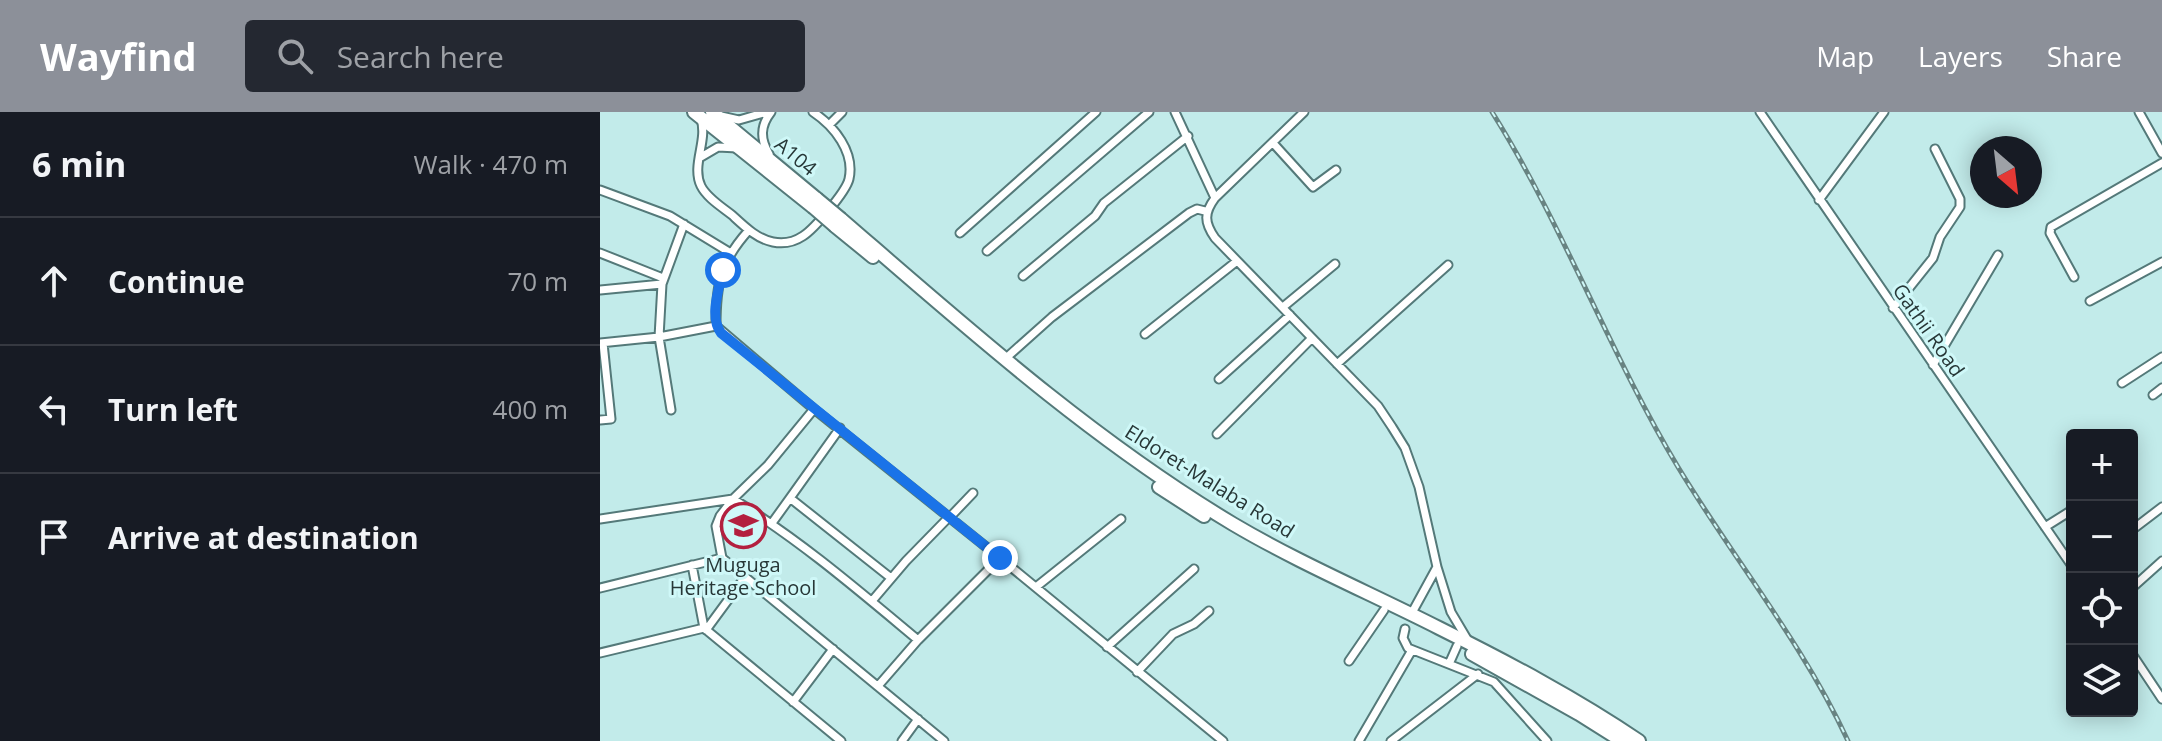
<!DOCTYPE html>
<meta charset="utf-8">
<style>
body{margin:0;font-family:"Open Sans",sans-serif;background:#242831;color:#f1f3f6}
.controls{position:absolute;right:24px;bottom:24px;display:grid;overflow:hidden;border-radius:8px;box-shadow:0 4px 20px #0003}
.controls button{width:72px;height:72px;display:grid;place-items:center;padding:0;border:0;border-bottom:2px solid #363941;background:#171b24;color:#f1f3f6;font:40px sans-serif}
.compass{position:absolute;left:1370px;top:24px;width:72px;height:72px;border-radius:50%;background:#171b24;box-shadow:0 4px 20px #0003;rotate:152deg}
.stop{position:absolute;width:24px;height:24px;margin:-18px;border:6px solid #1a73e8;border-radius:50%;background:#fff}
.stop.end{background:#1a73e8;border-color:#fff;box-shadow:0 2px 8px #0008}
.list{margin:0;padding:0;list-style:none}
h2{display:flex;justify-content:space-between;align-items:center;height:104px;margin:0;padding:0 32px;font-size:34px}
h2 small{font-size:26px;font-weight:400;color:#9ea1a6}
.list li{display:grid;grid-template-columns:52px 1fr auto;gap:24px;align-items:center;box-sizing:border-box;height:128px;padding:0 32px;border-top:2px solid #363941}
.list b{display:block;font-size:30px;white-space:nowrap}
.list em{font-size:26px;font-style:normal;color:#9ea1a6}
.icon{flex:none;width:44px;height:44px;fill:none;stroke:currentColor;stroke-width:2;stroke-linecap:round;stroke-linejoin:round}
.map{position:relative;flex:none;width:1562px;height:629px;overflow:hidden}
header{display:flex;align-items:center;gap:48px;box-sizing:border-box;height:112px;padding:0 40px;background:#8c9099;color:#fff}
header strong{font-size:38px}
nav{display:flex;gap:44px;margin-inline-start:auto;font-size:28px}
.search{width:560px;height:72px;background:#242831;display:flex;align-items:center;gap:20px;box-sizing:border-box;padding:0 28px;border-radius:8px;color:#9ea1a6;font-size:30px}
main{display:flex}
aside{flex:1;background:#171b24}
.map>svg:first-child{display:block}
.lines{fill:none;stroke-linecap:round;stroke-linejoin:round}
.street-casing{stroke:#547979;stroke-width:11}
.highway-casing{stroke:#547979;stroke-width:16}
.street{stroke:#fff;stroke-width:7}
.highway{stroke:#fff;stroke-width:12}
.rail-casing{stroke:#688382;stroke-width:5}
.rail{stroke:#cff8f8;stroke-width:2;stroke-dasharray:6;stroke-linecap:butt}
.highway-bridge-casing{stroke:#547979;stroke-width:16;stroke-linecap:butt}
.highway-bridge{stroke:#fff;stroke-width:12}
.route{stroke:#1a73e8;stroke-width:10}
.labels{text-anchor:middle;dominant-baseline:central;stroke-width:6;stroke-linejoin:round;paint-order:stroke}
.street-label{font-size:20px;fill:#273737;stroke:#cff8f8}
.poi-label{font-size:20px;fill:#273737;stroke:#cff8f8}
</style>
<header>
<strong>Wayfind</strong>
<div class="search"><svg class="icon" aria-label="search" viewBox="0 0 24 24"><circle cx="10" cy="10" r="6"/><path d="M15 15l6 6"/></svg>Search here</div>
<nav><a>Map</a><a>Layers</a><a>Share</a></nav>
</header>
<main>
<aside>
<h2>6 min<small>Walk · 470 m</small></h2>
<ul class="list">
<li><svg class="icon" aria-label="ahead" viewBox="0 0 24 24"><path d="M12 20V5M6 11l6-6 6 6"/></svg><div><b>Continue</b></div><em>70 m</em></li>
<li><svg class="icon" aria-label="left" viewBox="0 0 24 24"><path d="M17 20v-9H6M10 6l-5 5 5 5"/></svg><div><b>Turn left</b></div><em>400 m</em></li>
<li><svg class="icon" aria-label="arrive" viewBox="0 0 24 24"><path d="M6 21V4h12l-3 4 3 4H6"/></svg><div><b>Arrive at destination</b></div></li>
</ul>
</aside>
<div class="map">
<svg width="1562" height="629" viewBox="0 0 1562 629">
<rect width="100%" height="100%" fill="#c2ebea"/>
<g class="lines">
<defs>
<path id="street" d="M575,0L615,86
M704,0L615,86C604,101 604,110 615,126L778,294L792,315L805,336L819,375L837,455L814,497
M1160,0L1472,454
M1539,0L1562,41
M121,4L139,8L167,0
M101,7C108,29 91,53 101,74C107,86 122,95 132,103C144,114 157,127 173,130C183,132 194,130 203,124C214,117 246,80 249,67C255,40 234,14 213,0
M229,13L242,0
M673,31L713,75L736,58
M169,42C160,27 160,14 171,0
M101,45L118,35L137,36
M0,78L70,104L129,140
M1219,88L1284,0
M149,118C120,150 116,172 116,214L214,297L400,446L318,528L278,574
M360,121L496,0
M387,139L549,0
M0,141L63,166
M423,164L495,104L504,91L588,24
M1474,165L1450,121L1451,115L1562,51
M0,178L62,172
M1490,189L1562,150
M683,195L735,152
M1293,196L1333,146L1340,125L1360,95V87L1335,37
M545,222L637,149
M0,231L59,225L116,214
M406,246L452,205L589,101L597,97L605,99
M737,252L848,153
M1333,253L1398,143
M619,267L690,203
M1522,271L1562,245
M1553,283L1562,276
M214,297L168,353L133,387L120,404L116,414L122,446L344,629
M71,298L59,225L62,172L84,112
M0,308L11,307L3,231
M240,316L190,386L291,466
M617,322L712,226
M351,404L373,381
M0,407L133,387C200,428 258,478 318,528
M172,411L190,386
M1445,415L1472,398
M1532,418L1562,395
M400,446L623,629
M92,453L104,516L241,629
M837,455L851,500L867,527
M436,475L521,407
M0,476L122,446
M1532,476L1562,449
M272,489L306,449L350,404
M805,517L803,526L808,536L894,570L947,629
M106,518L145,465
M507,535L594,457
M0,541L104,516
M1532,542L1562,587
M749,549L784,498
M849,552L857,534
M537,560L573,522L594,512L609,499
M193,590L233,537
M302,629L318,607
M759,629L812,538
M791,629L878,562"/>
<path id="highway" d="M94,0L213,95
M112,0L217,87
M241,107C366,215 491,327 633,412C699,451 770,481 839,516C907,550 976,586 1039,629
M235,114L273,145
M559,375L604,404
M872,542L979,602L1022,629"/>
</defs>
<use href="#street" class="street-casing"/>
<use href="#highway" class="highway-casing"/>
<use href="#street" class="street"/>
<use href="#highway" class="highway"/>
<defs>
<path id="rail" d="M892,0C963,113 1009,240 1078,355C1133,446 1204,533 1248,629"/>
</defs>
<use href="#rail" class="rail-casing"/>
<use href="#rail" class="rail"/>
<defs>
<path id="highway-bridge" d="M217,87L241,107
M213,95L235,114"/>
</defs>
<use href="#highway-bridge" class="highway-bridge-casing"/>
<use href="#highway-bridge" class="highway-bridge"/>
</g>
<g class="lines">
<path class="route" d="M123,158C119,176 109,205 121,221L400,446"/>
</g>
<defs>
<symbol id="school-ring" viewBox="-11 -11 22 22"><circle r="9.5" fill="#cff8f8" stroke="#b3203f" stroke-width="1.5"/><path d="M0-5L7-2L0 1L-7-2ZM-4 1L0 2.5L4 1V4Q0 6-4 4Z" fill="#b3203f"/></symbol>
</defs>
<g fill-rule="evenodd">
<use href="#school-ring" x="118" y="388" width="51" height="51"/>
</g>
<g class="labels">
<g class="street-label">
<text transform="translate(196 44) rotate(40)">A104</text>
<text transform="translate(1329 218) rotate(55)">Gathii Road</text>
<text transform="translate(610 369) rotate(32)">Eldoret-Malaba Road</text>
</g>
<g class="poi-label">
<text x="143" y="452">Muguga<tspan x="143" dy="23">Heritage School</tspan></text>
</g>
</g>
</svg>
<div class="controls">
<button>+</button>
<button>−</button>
<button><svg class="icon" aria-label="locate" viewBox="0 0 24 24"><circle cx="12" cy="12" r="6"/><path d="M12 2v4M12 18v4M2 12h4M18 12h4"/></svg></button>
<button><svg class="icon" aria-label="layers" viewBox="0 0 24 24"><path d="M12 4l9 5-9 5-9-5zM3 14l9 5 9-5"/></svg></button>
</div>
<svg class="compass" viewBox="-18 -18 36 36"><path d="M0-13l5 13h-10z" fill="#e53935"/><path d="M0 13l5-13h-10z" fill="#9ea1a6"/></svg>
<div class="stop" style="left:123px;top:158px"></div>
<div class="stop end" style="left:400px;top:446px"></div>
</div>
</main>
